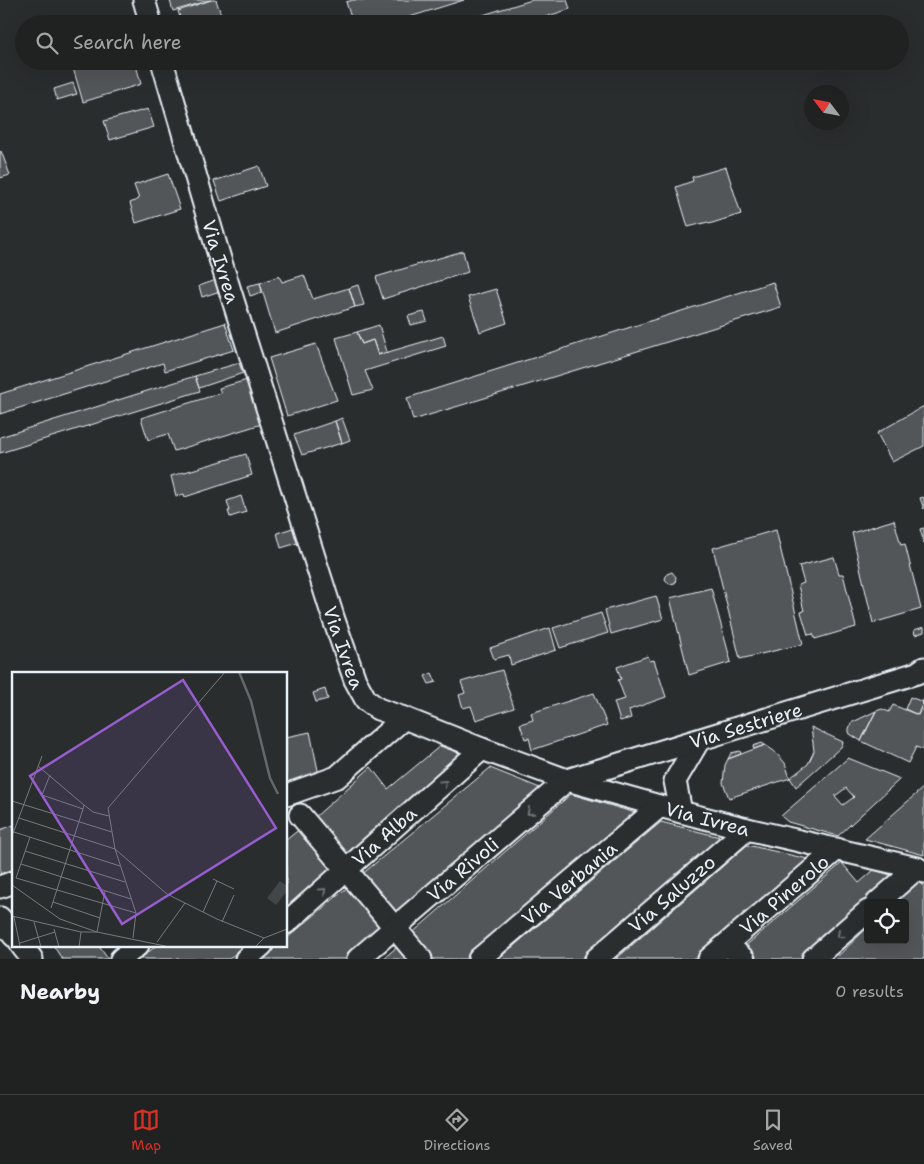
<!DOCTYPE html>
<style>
body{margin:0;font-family:"Shantell Sans",sans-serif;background:#282a2a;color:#f1f3f6}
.controls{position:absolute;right:15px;bottom:15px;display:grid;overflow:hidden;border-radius:5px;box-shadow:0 5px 20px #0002}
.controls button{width:45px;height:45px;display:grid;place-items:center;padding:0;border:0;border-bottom:1px solid #3d3f40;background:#202222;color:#f1f3f6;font:25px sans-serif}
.compass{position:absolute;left:804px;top:85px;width:45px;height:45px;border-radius:50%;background:#202222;box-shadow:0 5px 20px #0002;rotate:302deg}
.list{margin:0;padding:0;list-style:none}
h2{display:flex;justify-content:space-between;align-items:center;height:65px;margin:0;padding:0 20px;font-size:21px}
h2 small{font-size:16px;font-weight:400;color:#a2a4a5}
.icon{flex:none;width:28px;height:28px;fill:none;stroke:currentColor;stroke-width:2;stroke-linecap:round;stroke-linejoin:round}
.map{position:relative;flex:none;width:924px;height:959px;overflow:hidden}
.search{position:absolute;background:#202222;box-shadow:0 5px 20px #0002;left:15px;right:15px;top:15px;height:55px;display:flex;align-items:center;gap:12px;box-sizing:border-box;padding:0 18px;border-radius:28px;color:#a2a4a5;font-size:19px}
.sheet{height:135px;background:#202222}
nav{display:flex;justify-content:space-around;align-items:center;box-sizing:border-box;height:70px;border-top:1px solid #3d3f40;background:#202222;font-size:14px;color:#a2a4a5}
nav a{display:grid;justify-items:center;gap:2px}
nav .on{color:#d93025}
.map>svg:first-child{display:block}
.building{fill:#535759;stroke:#e8f1f8;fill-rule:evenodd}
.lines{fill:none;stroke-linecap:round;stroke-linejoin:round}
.street-casing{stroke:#e8f1f8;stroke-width:25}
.street{stroke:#2a2d2e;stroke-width:21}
.oneway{stroke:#6c7275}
.labels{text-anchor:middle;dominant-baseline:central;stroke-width:4;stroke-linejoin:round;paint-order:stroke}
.street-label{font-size:19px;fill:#e8f1f8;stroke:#2a2d2e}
.inset-river{fill:none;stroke:#63686b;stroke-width:2.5}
.inset-road{fill:none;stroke:#767b7f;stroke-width:1}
.view{fill:#965dcd;fill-opacity:0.15;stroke:#965dcd;stroke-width:2.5}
.inset-edge{fill:none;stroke:#e8f1f8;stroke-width:2.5}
</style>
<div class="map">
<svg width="924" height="959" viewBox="0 0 924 959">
<rect width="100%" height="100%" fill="#2a2d2e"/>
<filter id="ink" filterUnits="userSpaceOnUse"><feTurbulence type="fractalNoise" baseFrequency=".02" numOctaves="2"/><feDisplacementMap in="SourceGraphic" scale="10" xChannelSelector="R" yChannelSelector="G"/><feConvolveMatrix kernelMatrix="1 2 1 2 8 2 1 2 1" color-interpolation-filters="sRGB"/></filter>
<g filter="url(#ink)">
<path class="building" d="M174,0H211L173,11L170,1Z
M211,0H216L223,20L211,24H182L178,11Z
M353,0H464L387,24H353L346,2Z
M532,0H567L570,9L523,24H474L473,18Z
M468,18L470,24H451Z
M71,61H135L141,84L83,102Z
M365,61H396L368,70Z
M73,83L77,94L57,100L54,89Z
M148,109L154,127L110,140L104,121Z
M1,151L10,175L0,178V152Z
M259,166L266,186L221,201L214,181Z
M726,167L741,214L709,224L708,222L688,227L676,187L693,181L692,177Z
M168,174L180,209L136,223L130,203L139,199L134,185Z
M463,251L468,272L383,299L376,277Z
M304,275L313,299L349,288L355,307L275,333L260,283L279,276L282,282Z
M219,279L223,290L202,297L199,286Z
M773,282L781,307L413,420L407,398Z
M260,283L262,292L250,296L247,286Z
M358,285L364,305L355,307L349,288Z
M496,289L507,323L480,332L468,297Z
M424,312L427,321L411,325L408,316Z
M225,323L234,350L165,371L163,363L0,414V394Z
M379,325L387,352L378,355L373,340L362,344L357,332Z
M357,332L362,344L373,340L378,355L443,336L446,346L365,371L373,390L353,395L336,338Z
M316,344L337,400L287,416L269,358Z
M239,363L243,373L199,388L195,376Z
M195,376L200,391L0,453V437Z
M251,379L265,423L174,451L168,434L148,440L141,418L221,393L219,388Z
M924,406V446L892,462L877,433Z
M342,418L350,440L342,443L335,421Z
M335,421L342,443L302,455L294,435Z
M246,454L252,475L185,497L184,494L176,496L171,476Z
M241,496L246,512L230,517L228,511H230L227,501Z
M924,497V509L920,498Z
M894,520L901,545L905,544L921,609L873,623L852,533Z
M296,527L301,542L281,548L277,533Z
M924,528V543L920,529Z
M776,530L803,644L740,659L713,548Z
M834,557L839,574H843L856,627L815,639L813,634L808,635L801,612L804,611L798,585L804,583L799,566Z
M672,572L676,577L675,583L669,584L665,579L667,574Z
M711,588L731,662L689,675L670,598Z
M656,596L663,619L611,634L605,610Z
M601,613L608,633L560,648L553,628Z
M924,627V632L915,635L914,630Z
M550,628L556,650L511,665L509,655L494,659L490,648Z
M648,656L650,661L654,660L666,697L629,710L631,718L620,721L614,702L625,699L618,680L621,679L617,667Z
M502,670L514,708L476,720L471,706L463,708L459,695L465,693L461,682Z
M432,673L436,682L429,684L425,676Z
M325,689L328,699L316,702L313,693Z
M594,693L607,725L532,750L529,738L525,739L520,724L533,720L531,713Z
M910,697L923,702L918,715L905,709Z
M924,699V750L916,747L908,763L861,741L876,711L882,709L889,712L893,705L918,715Z
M876,711L861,741L850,734L849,732V729L851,723Z
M811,727L843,742L841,747L796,787L790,778L808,764L814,751Z
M310,732L319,775L286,782V737Z
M762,743L765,745L754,749L753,746Z
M765,745L774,751L785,763L790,778L729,798L723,783L725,765L728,759Z
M440,746L467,756V760L345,856L314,818L371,767L388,789Z
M740,751L741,754L728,759L731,753Z
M848,758L900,779L838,836L788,822L781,816ZM846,788L854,797L843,805L835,796Z
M490,768L545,790L396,917L361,875Z
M924,787V855L865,839Z
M571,794L636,813L637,816L465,959H433L410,935Z
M661,822L720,837L721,840L581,959H498Z
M14,825V869L0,874V830Z
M301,828L336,865L286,911V840Z
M747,845L808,859L810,865L700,959H616Z
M842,863L859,883L874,870L894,876L811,959H755L743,948Z
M915,881L924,885V959H835L868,927V940H905V903H893Z
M348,887L385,931L351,959H262L278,945H286V939Z
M53,945H98L108,959H62Z
M157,945H245L229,959H140Z
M398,946L409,959H383Z"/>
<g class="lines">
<defs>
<g id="street">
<path d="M144,0L151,24"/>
<path id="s1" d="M162,61L220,259L334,620L355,680L366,700L378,709L404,718L482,749L567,780L681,812L747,829L917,868L924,872"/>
<path d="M286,795L337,777L404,718"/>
<path d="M681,812L675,781L699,740"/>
<path d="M300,815L421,959"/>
<path d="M0,887L14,882"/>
<path d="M877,903L917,868"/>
<path d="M0,918L14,936"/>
<path id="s2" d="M286,923L482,749"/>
<path d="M727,944L744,959"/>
<path d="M21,945L32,959"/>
<path d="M121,959L138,945"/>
<path d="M246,959L262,945"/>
<path id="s3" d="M358,959L567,780L917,673L924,668"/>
<path id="s4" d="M479,959L659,807"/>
<path id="s5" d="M596,959L747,829"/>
<path id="s6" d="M709,959L837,849"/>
<path d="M813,959L868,911"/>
</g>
</defs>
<use href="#street" class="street-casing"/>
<use href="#street" class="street"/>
</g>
<defs><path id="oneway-chevron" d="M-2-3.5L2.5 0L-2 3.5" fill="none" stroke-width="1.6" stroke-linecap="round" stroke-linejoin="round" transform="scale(1.25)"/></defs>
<g class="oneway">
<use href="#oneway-chevron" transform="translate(444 783) rotate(-42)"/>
<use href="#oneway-chevron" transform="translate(530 812) rotate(139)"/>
<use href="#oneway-chevron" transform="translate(323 891) rotate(-42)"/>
<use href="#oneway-chevron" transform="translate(840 935) rotate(139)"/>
</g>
</g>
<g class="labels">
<g class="street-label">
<text stroke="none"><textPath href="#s1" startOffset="209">Via Ivrea</textPath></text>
<text stroke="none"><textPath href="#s1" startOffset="614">Via Ivrea</textPath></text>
<text stroke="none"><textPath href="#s3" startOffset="462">Via Sestriere</textPath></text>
<text stroke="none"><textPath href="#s1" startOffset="1034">Via Ivrea</textPath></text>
<text stroke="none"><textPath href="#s2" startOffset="131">Via Alba</textPath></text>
<text stroke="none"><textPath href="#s3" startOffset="138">Via Rivoli</textPath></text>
<text stroke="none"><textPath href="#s4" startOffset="118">Via Verbania</textPath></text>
<text stroke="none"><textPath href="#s5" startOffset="100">Via Saluzzo</textPath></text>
<text stroke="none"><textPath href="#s6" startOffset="99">Via Pinerolo</textPath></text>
</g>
</g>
<g transform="translate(12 672)">
<rect width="275" height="275" fill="#2a2d2e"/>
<path d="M268,209L275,214V219L264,233L255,226Z" fill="#424648"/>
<path class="inset-river" d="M227,0L239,29L258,106L266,122"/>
<path class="inset-road" d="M26,94L72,133M38,103L30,123L71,137L72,133L81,140L97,144M0,129L100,160M7,146L103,177L155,222L205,247L252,266M2,160L108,194M0,164L30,84M18,165L4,206L124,241M13,179L113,210M9,192L119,227M201,207L222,217M0,213L48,247L85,260L158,275M41,230L88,246M39,236L71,137M191,240L205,209M0,244L69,260H85L93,219M2,245L8,274M22,250L29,275M210,250L222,223M42,257L47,275M121,266L124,241L103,177L96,136L213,0M145,270L173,231M8,271L43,260M67,275L69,260M243,275L252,266L275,257"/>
<path class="view" d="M171,8L264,156L110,252L18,104Z"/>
<rect width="275" height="275" class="inset-edge"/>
</g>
</svg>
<div class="controls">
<button><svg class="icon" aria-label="locate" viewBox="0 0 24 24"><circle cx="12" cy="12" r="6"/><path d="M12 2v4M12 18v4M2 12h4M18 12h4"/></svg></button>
</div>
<svg class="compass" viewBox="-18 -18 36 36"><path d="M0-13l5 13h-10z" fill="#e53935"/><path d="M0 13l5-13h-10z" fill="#a2a4a5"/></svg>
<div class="search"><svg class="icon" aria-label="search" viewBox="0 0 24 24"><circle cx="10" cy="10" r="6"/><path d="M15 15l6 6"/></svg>Search here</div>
</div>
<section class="sheet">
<h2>Nearby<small>0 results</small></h2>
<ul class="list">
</ul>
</section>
<nav>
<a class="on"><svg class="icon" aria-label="map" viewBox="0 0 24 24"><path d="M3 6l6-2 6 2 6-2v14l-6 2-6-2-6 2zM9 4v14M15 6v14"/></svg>Map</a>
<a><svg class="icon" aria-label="directions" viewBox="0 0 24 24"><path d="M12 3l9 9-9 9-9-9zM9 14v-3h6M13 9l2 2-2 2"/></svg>Directions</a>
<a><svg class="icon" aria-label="saved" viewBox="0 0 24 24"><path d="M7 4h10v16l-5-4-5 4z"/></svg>Saved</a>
</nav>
